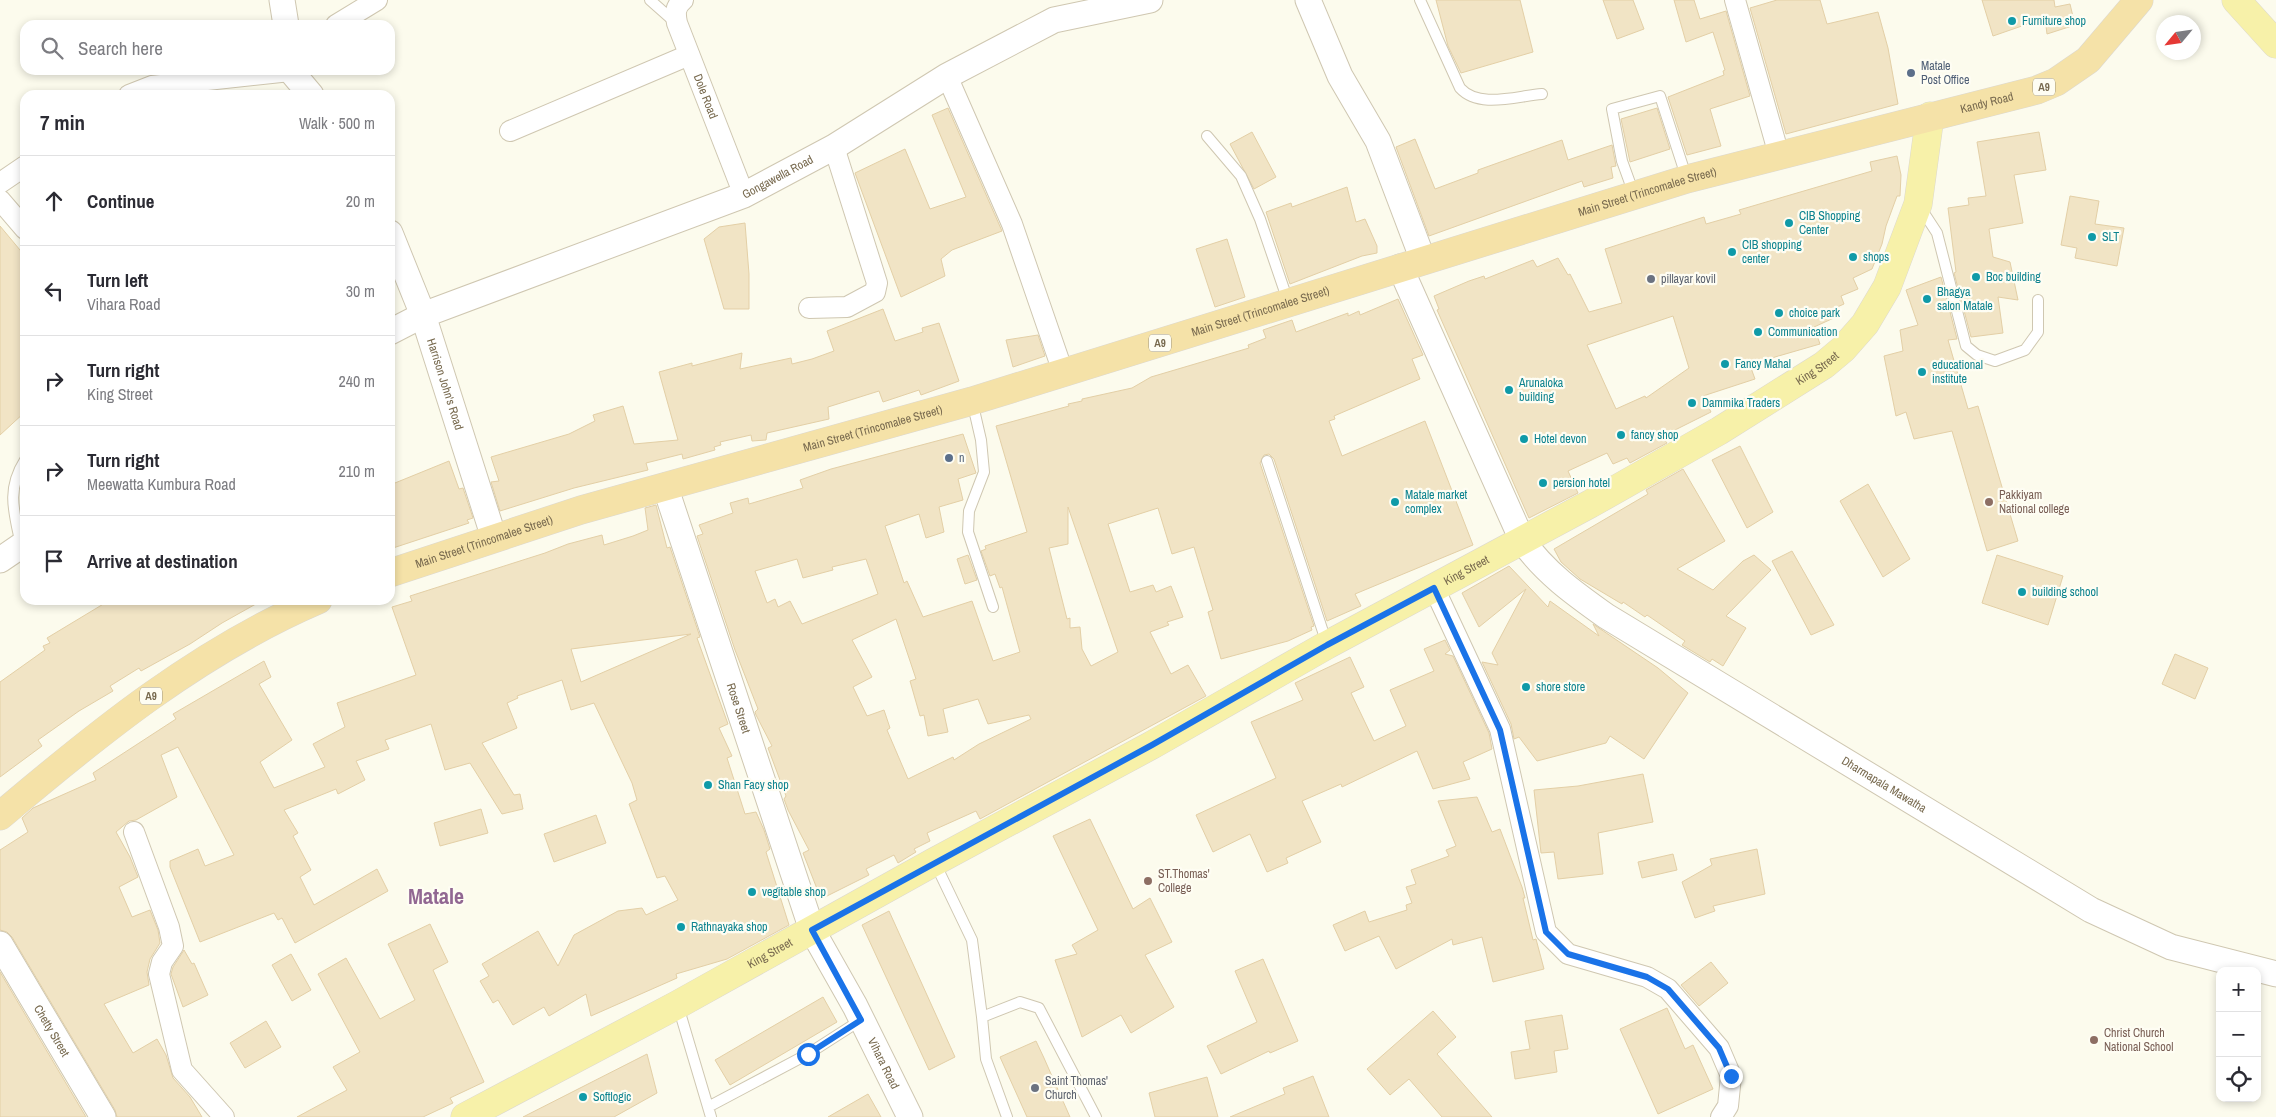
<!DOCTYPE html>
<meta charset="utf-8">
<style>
body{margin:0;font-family:"Archivo Narrow",sans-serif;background:#f7f7f7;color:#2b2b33}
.controls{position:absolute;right:15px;bottom:15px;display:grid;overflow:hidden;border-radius:10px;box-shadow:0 2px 8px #0003}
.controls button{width:45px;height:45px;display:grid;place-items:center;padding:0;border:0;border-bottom:1px solid #e1e1e2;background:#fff;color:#2b2b33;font:25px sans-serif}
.compass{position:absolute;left:2156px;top:15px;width:45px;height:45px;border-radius:50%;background:#fff;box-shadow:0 2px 8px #0003;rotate:241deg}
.stop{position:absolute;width:15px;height:15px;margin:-11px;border:4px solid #1a73e8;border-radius:50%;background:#fff}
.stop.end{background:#1a73e8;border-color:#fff;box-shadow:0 1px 5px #0008}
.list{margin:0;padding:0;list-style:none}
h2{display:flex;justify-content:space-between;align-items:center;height:65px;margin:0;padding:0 20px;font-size:21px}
h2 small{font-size:16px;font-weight:400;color:#7c7c81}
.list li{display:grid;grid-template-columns:32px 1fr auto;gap:15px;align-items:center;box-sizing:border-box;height:90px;padding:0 20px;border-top:1px solid #e1e1e2}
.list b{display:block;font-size:19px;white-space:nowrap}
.list p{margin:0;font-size:16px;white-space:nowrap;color:#7c7c81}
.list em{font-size:16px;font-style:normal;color:#7c7c81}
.icon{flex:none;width:28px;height:28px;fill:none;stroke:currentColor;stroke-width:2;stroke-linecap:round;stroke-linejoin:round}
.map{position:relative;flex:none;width:2276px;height:1117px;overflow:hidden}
.search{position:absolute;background:#fff;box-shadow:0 2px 8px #0003;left:20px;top:20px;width:375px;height:55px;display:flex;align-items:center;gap:12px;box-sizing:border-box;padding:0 18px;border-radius:15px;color:#7c7c81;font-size:19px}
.panel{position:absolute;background:#fff;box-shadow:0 2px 8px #0003;left:20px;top:90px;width:375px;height:515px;border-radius:15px}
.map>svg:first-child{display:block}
.building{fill:#f1e4c5;stroke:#e3cfa6;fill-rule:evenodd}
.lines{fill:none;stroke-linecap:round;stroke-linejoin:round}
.service-casing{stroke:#cfc7b1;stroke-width:12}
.minor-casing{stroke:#cfc7b1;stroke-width:22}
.tertiary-casing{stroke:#cfc7b1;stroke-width:27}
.primary-casing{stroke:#dcd8d1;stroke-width:29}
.trunk-casing{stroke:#dcd8d1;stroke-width:29}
.service{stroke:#fff;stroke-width:10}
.minor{stroke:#fff;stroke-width:20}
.tertiary{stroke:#fff;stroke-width:25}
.primary{stroke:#f7f1a9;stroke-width:28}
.trunk{stroke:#f5e2a8;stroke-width:28}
.route{stroke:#1a73e8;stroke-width:6}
.culture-dot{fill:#0f9aa8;stroke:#fefdf3;stroke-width:2}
.service-dot{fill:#5c6f8a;stroke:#fefdf3;stroke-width:2}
.worship-dot{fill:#6b7280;stroke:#fefdf3;stroke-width:2}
.education-dot{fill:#8d6e63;stroke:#fefdf3;stroke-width:2}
.labels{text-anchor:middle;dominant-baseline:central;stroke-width:4.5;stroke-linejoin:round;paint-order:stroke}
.shield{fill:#fefdf3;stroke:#a09680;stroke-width:1}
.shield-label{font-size:11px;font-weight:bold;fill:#786a4f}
.culture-label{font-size:12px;fill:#0d838f;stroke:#fefdf3;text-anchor:start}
.service-label{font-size:12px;fill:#4e5e75;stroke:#fefdf3;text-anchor:start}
.street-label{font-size:12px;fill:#786a4f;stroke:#fefdf3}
.worship-label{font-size:12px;fill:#5b616d;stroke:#fefdf3;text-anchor:start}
.education-label{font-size:12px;fill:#785e54;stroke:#fefdf3;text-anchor:start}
.town-label{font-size:22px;font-weight:bold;fill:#916792;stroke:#fefdf3}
</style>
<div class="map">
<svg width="2276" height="1117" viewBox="0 0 2276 1117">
<rect width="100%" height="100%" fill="#fcfbed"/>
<path class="building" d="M1436,0H1520L1533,52L1461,73L1448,46Z
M1603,0H1633L1644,29L1617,39Z
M1674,0H1694L1700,19L1726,11L1750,96L1710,109L1721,146L1687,155L1668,97L1724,75L1723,71L1725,70L1713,32L1686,42Z
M1777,0H1820L1827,24L1878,12L1888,48L1898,104L1786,134L1750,8Z
M1982,0H2054L2055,7L2070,4L2075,25L2047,34L2045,18L1993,36Z
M948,108L1002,231L952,250L941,259L945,276L901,297L855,173L905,149L930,209L966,197L932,115Z
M1657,108L1670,149L1630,162L1621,119Z
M1252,132L1276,177L1254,189L1230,144Z
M2039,132L2046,170L2014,175L2023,223L1989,229L1993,257L2010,262L2018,300L1998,297L2003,333L1971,337L1954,273L1956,272L1948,208L1969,205L1968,198L1986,196L1977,142Z
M1415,139L1435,189L1478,173V170L1562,140L1568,160L1612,145L1616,166L1611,167L1613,178L1584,187L1582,181L1429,236L1396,147Z
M1897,156L1901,175L1900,196H1897L1886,226L1882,244L1872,269L1853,278L1858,289L1841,296L1844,304L1835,308L1836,317L1814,327L1820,344L1775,357L1751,368L1755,379L1703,396L1711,412L1667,434L1668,436L1664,439L1667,443L1630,463L1627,458L1613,464L1607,453L1568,471L1578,493L1529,518L1437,310L1439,309L1434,296L1469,281L1484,276L1485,279L1533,260L1537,267L1558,258L1568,275L1570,274L1589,312L1622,303L1605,249L1704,217L1706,224L1741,214L1739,210L1872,171L1870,162ZM1673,316L1689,368L1646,398L1645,396L1616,409L1587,345Z
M1347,187L1356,222L1365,219L1377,246V253L1362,256L1290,284L1266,212L1291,203L1292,207Z
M2070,196L2099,201L2095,224L2124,228L2117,266L2075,258L2077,248L2061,245Z
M745,223L749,274V309H724L704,239L719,227Z
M0,226L25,256V412L0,435Z
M1227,239L1245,297L1215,307L1196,249Z
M1941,277L1957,339L1948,340L1968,409L1978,406L2018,541L1987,551L1952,431L1914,439L1906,412L1896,416L1884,356L1903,351L1900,330L1918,325L1906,290Z
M1398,299L1423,355L1412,359L1420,379L1334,416L1335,419L1329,421L1342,456L1425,421L1473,545L1355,594L1361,606L1327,621L1274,459L1269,454L1264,455L1260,463L1314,626L1311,627L1312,630L1288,641L1221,659L1208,612L1213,610L1194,547L1172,554L1158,508L1108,524L1130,592L1153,585L1156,592L1171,586L1183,617L1167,622L1169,625L1150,632L1171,674L1188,665L1206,696L980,819L976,811L927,833L930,841L914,849L916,852L898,863L894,855L866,869L869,875L821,899L803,853L809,850L788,810L784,799L786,796L768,748L772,746L756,715L755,712L758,709L735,650L697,536L703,534L699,525L733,513L730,503L748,498L749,504L803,488L800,480L831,469L963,434L976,473L958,479L963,500L939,507L944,532L926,538L919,514L885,526L904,583L907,581L923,617L972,601L993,661L1020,652L1002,587L1000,588L995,574L990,576L981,551L986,549L985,546L1027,532L996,426L1069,406L1068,404L1082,401V399L1132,388L1151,377L1249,348L1248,345L1266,338L1263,330L1292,320L1296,332L1348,313V316L1359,311L1360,315ZM1068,507L1118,652L1091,666L1082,649L1080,627L1070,628V618L1067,619L1049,548L1068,544ZM797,559L803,578L833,570L832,567L866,559L878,594L802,624L790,601L778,607L775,599L767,603L755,571ZM896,619L916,679L910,681L920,716L924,715L928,736L948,732L943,709L978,699L988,724L1029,715L1031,719L979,744L954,760L953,757L908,779L887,730L890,728L884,710L867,716L853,687L872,677L852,640Z
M883,309L895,341L923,332L922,328L939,323L959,381L921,395L919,390L883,402L879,391L828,407L829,419L767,433L766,440L752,441L751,435L720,442L721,445L714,447L715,450L683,459L682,454L646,463L648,470L574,488L500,511L491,482L499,481L491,457L569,434L595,421L593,415L623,406L634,444L678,440L659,372L692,363V366L742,353L740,369L791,358L792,364L812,359L834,351L827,331Z
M1038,335L1045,356L1013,367L1006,340Z
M1740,446L1773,512L1747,528L1712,460Z
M449,461L459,489L463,488L473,518L467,520L469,523L390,549V485Z
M1683,469L1725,541L1677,569L1713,590L1743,561L1754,555L1771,570L1726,616L1746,628L1723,666L1712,659L1710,662L1682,645L1685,641L1647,615L1645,617L1623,602L1622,604L1580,579L1561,562L1554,549L1648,494L1646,490Z
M1868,484L1910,559L1883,577L1840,501Z
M656,505L667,548L670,547L700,637L697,638L728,724L719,728L732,756L727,758L745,814L756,812L764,830L770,849L766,852L789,925L727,959L676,974L677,978L591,1016L586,994L549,1016L544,1007L513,1025L498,1000L493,1003L480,981L489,976L482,964L538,931L558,966L574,935L618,911L642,908L646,915L678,900L665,876L657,878L629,804L637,800L632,783L594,703L571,710L562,680L517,696L518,698L507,703L517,728L482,743L514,795L520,794L523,809L502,814L470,763L445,770L431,724L385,740L389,749L356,761L365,780L338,794L336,789L284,810L298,833L293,836L311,870L300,877L314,905L377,869L388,891L295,943L282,918L278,920L274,913L200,942L170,867V861L198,849L205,866L234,855L178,747L161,755L177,797L136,820L129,821L116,832L130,857L138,877L119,887L132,917L150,910L158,930L160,943L150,959L147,972L149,985L104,1004L133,1053L157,1039L166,1055L173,1078L190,1097L202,1117H117L115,1110L12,937L7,932L0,930V850L28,832L22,818L33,808L96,780L93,773L176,719L173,714L264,661L271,677L259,684L292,740L260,762L274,788L325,767L313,744L345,727L337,703L416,675L392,607L412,601L410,596L545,553L568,544L602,535L604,545L633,536L648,530L645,508ZM691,634L581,682L571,649Z
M1792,551L1834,625L1811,635L1772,561Z
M968,555L977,580L965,584L957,559Z
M1997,555L2063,576L2048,625L1982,603Z
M1509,566L1548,607L1550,601L1599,636L1593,624L1658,668L1688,693L1644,759L1610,736L1606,743L1537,761L1519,737L1514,739L1511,724L1482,662L1498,665L1492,653L1526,589L1479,627L1462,593Z
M110,600H263L222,623L190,644L141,671L139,668L110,686L113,691L79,711L38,740L42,746L0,777V682L45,650L43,646L50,643L47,638Z
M1445,640L1450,650L1445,654L1453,656L1489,733L1492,749L1463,762L1470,779L1433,789L1417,751L1342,787L1341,784L1302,801L1321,842L1286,858L1288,863L1267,872L1250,834L1213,852L1196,815L1276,778L1251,722L1303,700L1295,683L1350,657L1364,687L1351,693L1374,741L1406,726L1390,690L1434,671L1424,649Z
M2175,654L2208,668L2195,699L2162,684Z
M1643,774L1653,822L1598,833L1603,874L1558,879L1554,852L1541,853L1534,790L1578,786Z
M1477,797L1492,832L1500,829L1522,887L1525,898H1523L1533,940L1536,939L1544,969L1493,982L1482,937L1453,945L1452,939L1396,969L1379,936L1345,951L1333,925L1365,911L1369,922L1407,910L1406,905L1412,903L1406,887L1416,884L1411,870L1449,856L1446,850L1456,846L1438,801Z
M481,809L488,833L440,846L434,823Z
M596,815L606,843L554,862L544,834Z
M1090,819L1133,909L1150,898L1172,942L1145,955L1174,1007L1131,1033L1121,1015L1082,1037L1055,960L1077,954L1072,945L1098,930L1053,836Z
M1757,849L1765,894L1713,906L1715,911L1695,918L1682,882L1712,865L1710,859Z
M1673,854L1677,870L1642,878L1638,862Z
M889,911L955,1057L929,1070L862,925Z
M430,924L448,962L433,970L484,1082L450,1098L453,1103L423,1117H297L347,1090L333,1067L360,1052L318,974L346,958L380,1019L415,1000L388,944Z
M184,950L192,964L194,963L208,995L183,1007L171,974L173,967Z
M291,954L311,990L292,1001L272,965Z
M1263,959L1298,1041L1270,1053L1269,1051L1221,1074L1207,1046L1257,1022L1235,971Z
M1711,962L1728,983L1699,1006L1681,985Z
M0,972L86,1117H0Z
M823,997L837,1022L730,1085L715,1060Z
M1667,1008L1685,1049L1693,1045L1713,1089L1658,1114L1620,1029Z
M1433,1011L1456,1037L1437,1054L1492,1117H1442L1409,1079L1390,1095L1367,1069Z
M1562,1015L1568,1049L1554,1051L1557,1072L1515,1079L1511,1052L1530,1049L1525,1021Z
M266,1021L281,1047L245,1068L230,1043Z
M1036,1041L1044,1058L1070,1117H1027L1000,1057Z
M647,1054L657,1093L614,1117H523Z
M1313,1076L1329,1117H1230L1285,1094L1283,1088Z
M1207,1077L1218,1117H1155L1149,1093Z
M868,1094L881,1117H828Z"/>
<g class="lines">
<defs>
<path id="service" d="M650,0L676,23
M1420,0L1460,88C1479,109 1516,96 1542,94
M1207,136L1241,176L1260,219L1288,301
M1634,194L1622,161L1612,109L1660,96L1687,179
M1920,207L1937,233L1966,346L1977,355L1995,361L2025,350L2038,332V300
M972,401L981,440L984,472L969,511L968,532L993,607
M1267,461L1327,644
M21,545C14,512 6,490 25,460
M935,863L972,940L982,1017
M678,1006L711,1117
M708,1107L808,1054L861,1020
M1007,1117L986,1059L982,1017L1020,1002L1039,1008L1096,1117"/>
<g id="minor">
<path id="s1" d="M683,0C675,7 675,13 677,23L744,195"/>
<path d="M1735,0L1779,155"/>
<path d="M336,25L377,0"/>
<path d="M947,76L1012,224L1063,372"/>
<path d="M129,95L152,86L290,71"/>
<path d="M510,131L689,55"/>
<path d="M0,183L25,166"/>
<path d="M0,200L25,229"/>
<path d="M809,308L847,307L875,292L877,283L834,147"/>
<path d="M1434,588L1500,729L1546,932L1568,954L1647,977L1668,989L1719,1048L1731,1076L1728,1106L1721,1117"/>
<path d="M134,832L169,927L173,946L162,962L159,974L182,1070L224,1117"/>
</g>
<g id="tertiary">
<path d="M282,0L286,25"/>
<path d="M1308,0L1340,76L1378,141L1423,260"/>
<path d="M290,70L311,95"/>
<path id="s2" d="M390,233L423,315L494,538"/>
<path id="s3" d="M1400,267L1522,540C1544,572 1575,594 1606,616L2091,910L2171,947L2276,974"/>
<path id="s4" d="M390,332L423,315L744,195L834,147L947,76L1054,20L1150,0"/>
<path id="s5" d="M665,486L812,930L855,1006L910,1117"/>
<path d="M0,560L25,543"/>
<path id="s6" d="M0,944L103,1117"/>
</g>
<g id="primary">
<path d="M2236,0L2276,44"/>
<path id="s7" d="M465,1117L677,1005L934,862L1152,745L1327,645L1590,504L1719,431L1824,365L1843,349L1865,324L1887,287L1918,204L1930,116"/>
</g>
<g id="trunk">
<path id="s8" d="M390,573L581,510L972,401L1687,179L2037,90L2056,82L2088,60L2139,0"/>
<path d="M0,816C98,733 199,651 318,600"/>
</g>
</defs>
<use href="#service" class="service-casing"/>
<use href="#minor" class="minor-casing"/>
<use href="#tertiary" class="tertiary-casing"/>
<use href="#primary" class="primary-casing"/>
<use href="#trunk" class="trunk-casing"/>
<use href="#service" class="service"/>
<use href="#minor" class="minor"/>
<use href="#tertiary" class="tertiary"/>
<use href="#primary" class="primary"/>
<use href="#trunk" class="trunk"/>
</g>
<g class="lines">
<path class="route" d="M808,1054L861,1020L812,930L1152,745L1327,645L1434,588L1500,730L1546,932L1568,954L1647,977L1668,989L1719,1048L1731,1076"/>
</g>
<g class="culture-dot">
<circle cx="2012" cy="21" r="5"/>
<circle cx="1789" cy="223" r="5"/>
<circle cx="2092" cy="237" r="5"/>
<circle cx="1732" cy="252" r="5"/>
<circle cx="1853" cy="257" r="5"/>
<circle cx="1976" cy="277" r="5"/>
<circle cx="1927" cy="299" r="5"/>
<circle cx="1779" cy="313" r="5"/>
<circle cx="1758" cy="332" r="5"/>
<circle cx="1725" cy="364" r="5"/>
<circle cx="1922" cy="372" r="5"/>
<circle cx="1509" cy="390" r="5"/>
<circle cx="1692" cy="403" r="5"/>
<circle cx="1621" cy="435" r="5"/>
<circle cx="1524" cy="439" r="5"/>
<circle cx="1543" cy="483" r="5"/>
<circle cx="1395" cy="502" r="5"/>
<circle cx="2022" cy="592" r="5"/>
<circle cx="1526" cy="687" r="5"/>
<circle cx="708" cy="785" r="5"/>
<circle cx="752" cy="892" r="5"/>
<circle cx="681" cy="927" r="5"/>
<circle cx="583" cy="1097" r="5"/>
</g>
<g class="service-dot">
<circle cx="1911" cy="73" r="5"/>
<circle cx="949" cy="458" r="5"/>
</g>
<g class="worship-dot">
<circle cx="1651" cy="279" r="5"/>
<circle cx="1035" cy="1088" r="5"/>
</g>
<g class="education-dot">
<circle cx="1989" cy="502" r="5"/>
<circle cx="1148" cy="881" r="5"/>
<circle cx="2094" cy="1040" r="5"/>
</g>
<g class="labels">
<g class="shield">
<rect x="2033" y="78.5" width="22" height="17" rx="4"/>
<rect x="1149" y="334.5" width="22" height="17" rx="4"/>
<rect x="140" y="687.5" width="22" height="17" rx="4"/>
</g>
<g class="shield-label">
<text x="2044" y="87">A9</text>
<text x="1160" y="343">A9</text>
<text x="151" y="696">A9</text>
</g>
<g class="culture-label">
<text x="2022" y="21">Furniture shop</text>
<text x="1799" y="216">CIB Shopping<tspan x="1799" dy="14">Center</tspan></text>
<text x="2102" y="237">SLT</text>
<text x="1742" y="245">CIB shopping<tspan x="1742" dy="14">center</tspan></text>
<text x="1863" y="257">shops</text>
<text x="1986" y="277">Boc building</text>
<text x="1937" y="292">Bhagya<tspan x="1937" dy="14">salon Matale</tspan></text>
<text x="1789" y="313">choice park</text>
<text x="1768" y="332">Communication</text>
<text x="1735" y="364">Fancy Mahal</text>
<text x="1932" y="365">educational<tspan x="1932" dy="14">institute</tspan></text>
<text x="1519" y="383">Arunaloka<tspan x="1519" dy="14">building</tspan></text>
<text x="1702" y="403">Dammika Traders</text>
<text x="1631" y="435">fancy shop</text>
<text x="1534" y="439">Hotel devon</text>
<text x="1553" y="483">persion hotel</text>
<text x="1405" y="495">Matale market<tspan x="1405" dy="14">complex</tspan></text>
<text x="2032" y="592">building school</text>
<text x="1536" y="687">shore store</text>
<text x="718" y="785">Shan Facy shop</text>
<text x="762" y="892">vegitable shop</text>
<text x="691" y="927">Rathnayaka shop</text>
<text x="593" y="1097">Softlogic</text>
</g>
<g class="service-label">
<text x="1921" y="66">Matale<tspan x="1921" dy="14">Post Office</tspan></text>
<text x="959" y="458">n</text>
</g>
<g class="street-label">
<text stroke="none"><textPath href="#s1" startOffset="104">Dole Road</textPath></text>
<text stroke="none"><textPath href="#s8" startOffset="1665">Kandy Road</textPath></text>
<text stroke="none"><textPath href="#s4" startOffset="418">Gongawella Road</textPath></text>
<text stroke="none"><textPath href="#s8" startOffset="1314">Main Street (Trincomalee Street)</textPath></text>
<text stroke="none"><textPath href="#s8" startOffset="909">Main Street (Trincomalee Street)</textPath></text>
<text stroke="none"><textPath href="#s7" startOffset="1546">King Street</textPath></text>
<text stroke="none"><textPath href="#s2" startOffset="161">Harrison John's Road</textPath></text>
<text stroke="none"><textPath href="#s8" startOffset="504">Main Street (Trincomalee Street)</textPath></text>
<text stroke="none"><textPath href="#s8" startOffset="99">Main Street (Trincomalee Street)</textPath></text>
<text stroke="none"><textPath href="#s7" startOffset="1141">King Street</textPath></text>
<text stroke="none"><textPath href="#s5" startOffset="234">Rose Street</textPath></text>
<text stroke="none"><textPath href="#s3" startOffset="738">Dharmapala Mawatha</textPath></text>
<text stroke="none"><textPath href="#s7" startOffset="346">King Street</textPath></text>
<text stroke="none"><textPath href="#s6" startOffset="101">Chetty Street</textPath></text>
<text stroke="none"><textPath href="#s5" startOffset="619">Vihara Road</textPath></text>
</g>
<g class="worship-label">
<text x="1661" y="279">pillayar kovil</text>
<text x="1045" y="1081">Saint Thomas'<tspan x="1045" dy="14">Church</tspan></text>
</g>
<g class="education-label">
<text x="1999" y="495">Pakkiyam<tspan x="1999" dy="14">National college</tspan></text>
<text x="1158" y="874">ST.Thomas'<tspan x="1158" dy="14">College</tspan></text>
<text x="2104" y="1033">Christ Church<tspan x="2104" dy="14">National School</tspan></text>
</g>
<g class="town-label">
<text x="436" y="896">Matale</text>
</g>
</g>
</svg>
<div class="controls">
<button>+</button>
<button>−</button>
<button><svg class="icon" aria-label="locate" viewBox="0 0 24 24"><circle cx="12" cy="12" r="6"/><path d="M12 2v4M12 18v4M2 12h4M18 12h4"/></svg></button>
</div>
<svg class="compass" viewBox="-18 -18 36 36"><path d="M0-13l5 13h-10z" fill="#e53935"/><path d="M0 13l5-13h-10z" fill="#7c7c81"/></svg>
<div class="stop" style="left:808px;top:1054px"></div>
<div class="stop end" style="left:1731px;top:1076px"></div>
<div class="search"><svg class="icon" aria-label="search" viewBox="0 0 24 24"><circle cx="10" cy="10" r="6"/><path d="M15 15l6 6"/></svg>Search here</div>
<section class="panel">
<h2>7 min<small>Walk · 500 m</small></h2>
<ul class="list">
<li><svg class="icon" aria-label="ahead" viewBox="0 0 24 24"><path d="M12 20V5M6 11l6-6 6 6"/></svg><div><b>Continue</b></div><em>20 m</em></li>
<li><svg class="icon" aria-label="left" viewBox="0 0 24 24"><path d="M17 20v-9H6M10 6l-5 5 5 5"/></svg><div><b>Turn left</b><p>Vihara Road</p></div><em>30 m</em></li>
<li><svg class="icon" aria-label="right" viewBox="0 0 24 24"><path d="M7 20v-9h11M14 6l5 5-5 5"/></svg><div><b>Turn right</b><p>King Street</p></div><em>240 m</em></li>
<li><svg class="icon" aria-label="right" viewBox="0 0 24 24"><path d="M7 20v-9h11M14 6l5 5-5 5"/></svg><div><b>Turn right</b><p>Meewatta Kumbura Road</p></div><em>210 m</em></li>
<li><svg class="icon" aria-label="arrive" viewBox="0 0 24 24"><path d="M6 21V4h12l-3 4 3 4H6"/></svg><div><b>Arrive at destination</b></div></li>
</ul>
</section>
</div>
